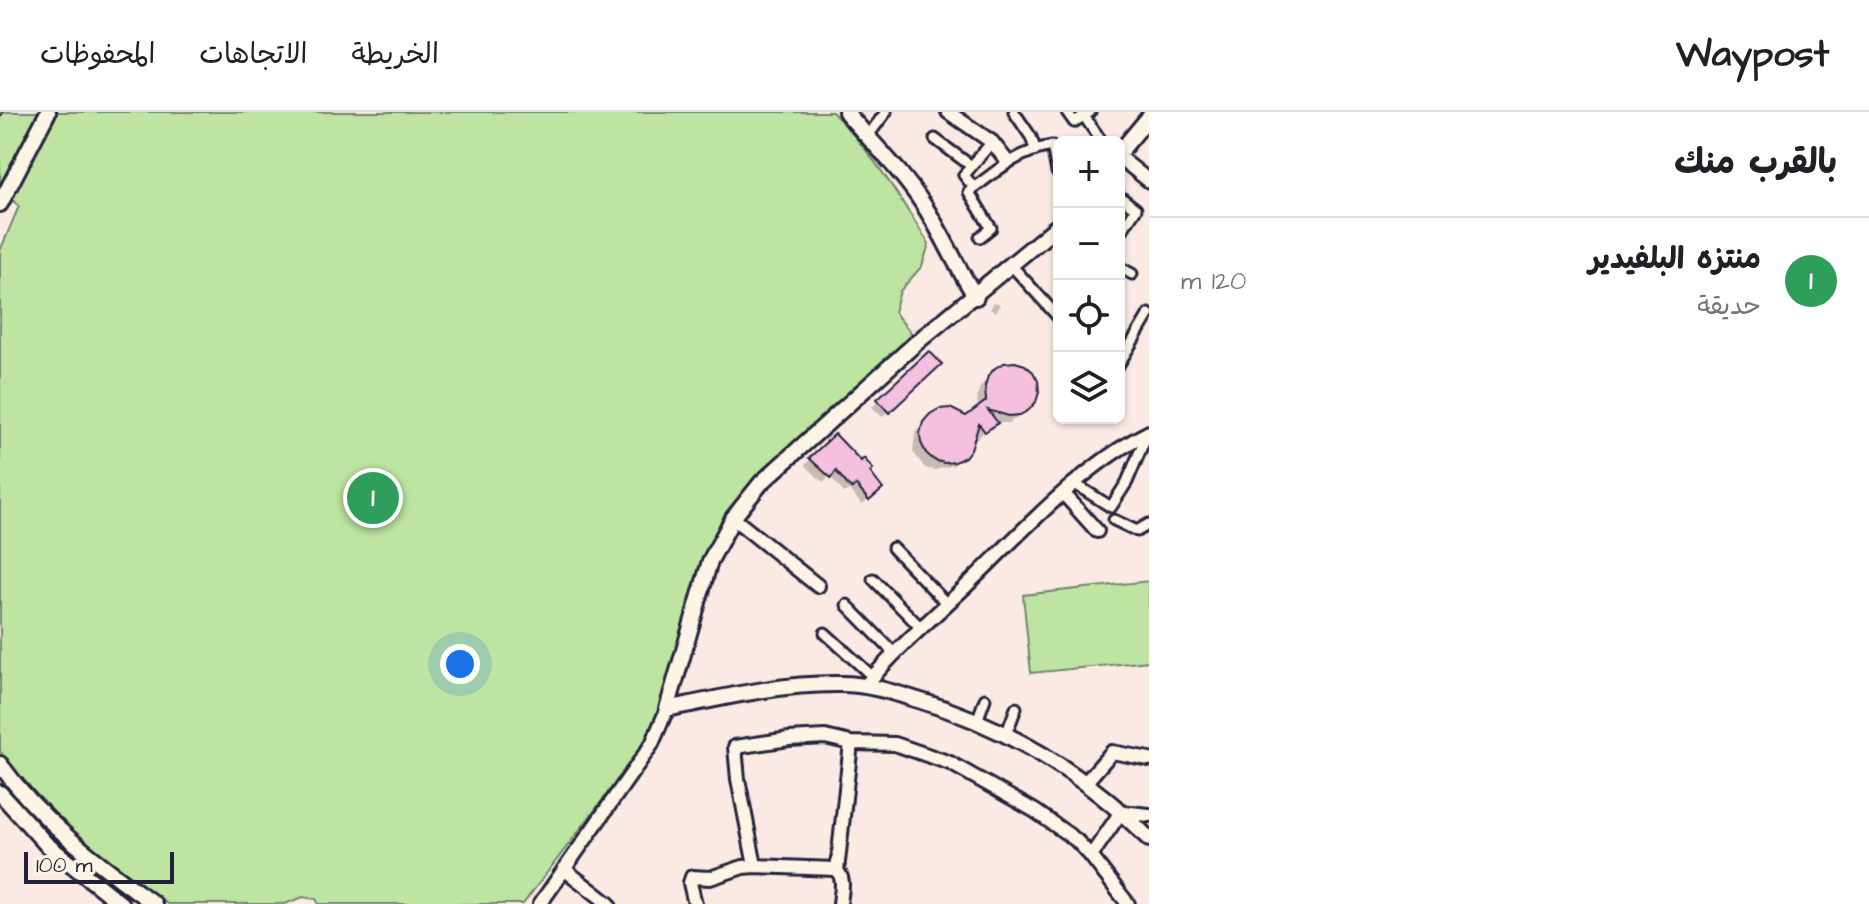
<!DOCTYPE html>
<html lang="ar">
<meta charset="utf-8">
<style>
body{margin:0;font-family:"Architects Daughter","Playpen Sans Arabic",sans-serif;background:#f6f6f6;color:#202124;direction:rtl}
.controls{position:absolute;right:24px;top:24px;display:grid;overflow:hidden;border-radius:12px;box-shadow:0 2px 6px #0004}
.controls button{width:72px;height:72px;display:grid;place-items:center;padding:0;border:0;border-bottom:2px solid #e0e0e0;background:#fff;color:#202124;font:40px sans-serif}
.scale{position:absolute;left:24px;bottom:20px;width:150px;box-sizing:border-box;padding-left:8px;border:4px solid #22223b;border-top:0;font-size:22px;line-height:28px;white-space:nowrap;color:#22223b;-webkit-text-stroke:6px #fcf5e5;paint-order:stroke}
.you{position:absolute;left:460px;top:552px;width:28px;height:28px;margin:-20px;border:6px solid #fff;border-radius:50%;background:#1a73e8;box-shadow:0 0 0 12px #1a73e833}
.badge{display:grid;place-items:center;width:52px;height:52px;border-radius:50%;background:#22223b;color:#fff;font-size:26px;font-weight:700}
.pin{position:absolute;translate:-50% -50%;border:4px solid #fff;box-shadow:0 2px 8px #0006}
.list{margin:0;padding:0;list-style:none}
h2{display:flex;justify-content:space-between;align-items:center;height:104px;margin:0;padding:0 32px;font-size:34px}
h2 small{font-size:26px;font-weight:400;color:#757577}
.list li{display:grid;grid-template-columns:52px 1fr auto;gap:24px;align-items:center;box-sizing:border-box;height:128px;padding:0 32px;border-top:2px solid #e0e0e0}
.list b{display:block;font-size:30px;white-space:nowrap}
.list p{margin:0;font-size:26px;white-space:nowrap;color:#757577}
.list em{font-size:26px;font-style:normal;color:#757577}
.icon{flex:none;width:44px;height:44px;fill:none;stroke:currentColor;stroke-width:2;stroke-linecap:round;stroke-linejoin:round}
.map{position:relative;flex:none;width:1149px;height:792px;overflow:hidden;direction:ltr}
header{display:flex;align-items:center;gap:48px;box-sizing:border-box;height:112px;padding:0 40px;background:#fff;border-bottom:2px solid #e0e0e0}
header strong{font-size:38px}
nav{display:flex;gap:44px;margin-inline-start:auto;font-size:28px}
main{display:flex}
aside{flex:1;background:#fff}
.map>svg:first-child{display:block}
.green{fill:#bde5a1;stroke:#70846e;stroke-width:2}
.shadow{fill:#0003}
.building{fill:#f4c0dd;stroke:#22223b;stroke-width:2}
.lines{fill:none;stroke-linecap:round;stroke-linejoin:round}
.pedestrian-casing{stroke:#22223b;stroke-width:15}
.minor-casing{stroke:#22223b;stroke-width:18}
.tertiary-casing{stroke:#22223b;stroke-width:20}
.path{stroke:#22223b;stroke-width:2;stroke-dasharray:6 6;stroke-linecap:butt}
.pedestrian{stroke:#fcf5e5;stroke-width:9}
.minor{stroke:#fcf5e5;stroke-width:12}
.tertiary{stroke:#fcf5e5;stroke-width:14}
</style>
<header>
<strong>Waypost</strong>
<nav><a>الخريطة</a><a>الاتجاهات</a><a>المحفوظات</a></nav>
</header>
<main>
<aside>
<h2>بالقرب منك<small></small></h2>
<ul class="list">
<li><span class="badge" style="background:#2e9e5b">1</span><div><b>منتزه البلفيدير</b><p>حديقة</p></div><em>120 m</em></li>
</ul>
</aside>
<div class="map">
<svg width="1149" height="792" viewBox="0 0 1149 792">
<rect width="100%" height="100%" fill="#faeae3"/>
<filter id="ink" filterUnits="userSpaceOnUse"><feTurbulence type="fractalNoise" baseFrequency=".0125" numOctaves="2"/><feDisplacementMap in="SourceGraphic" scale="16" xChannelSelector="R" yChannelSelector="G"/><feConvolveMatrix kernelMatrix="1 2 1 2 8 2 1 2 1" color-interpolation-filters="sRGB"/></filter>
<g filter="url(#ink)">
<path class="green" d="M0,0H832C871,38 900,86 929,132L922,154L900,179L894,200L916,227L733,403L652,629L639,640L523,792H319L316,787L303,785L285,792H167L70,718L19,666L0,639V139L19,94L0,77Z
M1149,469V549L1031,561L1023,483Z"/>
<path class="shadow" d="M994,190L1000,192L996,200L990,197Z
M929,242L939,252L882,305L872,295Z
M996,258L1028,297L1009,311H995L976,327L973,324L963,343L954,353L935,358L925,356L913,340L915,321L931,304L966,307L978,298L977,284L980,275Z
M835,325L867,361L875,383L862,393L849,378L844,381L830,364L823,370L805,353Z"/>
<path class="building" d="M929,239L942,252L889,301L877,287Z
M1015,250L1025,253L1033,260L1038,269L1039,280L1036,290L1029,298L1020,303L1009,304L988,298L998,311L985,320L979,312L971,337L965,345L955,350L944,351L934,348L926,341L921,331L920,321L923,310L930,302L939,297L950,296L966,304L986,289L985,274L988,264L995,256L1004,251Z
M835,322L861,349L864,346L873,357L870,360L883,377L869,389L856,373L851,377L836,359L831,366L809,346Z"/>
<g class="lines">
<defs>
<path id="pedestrian" d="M1014,0L1031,25L1035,37
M1067,0L1074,10L1090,0
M1084,4L1102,30
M867,25L886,0
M935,27L970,53
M974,76L964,63L992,30
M1119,84L1136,97L1119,123
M980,125L991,116L969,80C996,59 1017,40 1052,34L1057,60
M1012,154L1059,206
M1119,155L1132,162
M1119,252L1149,202
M1075,372L1111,395L1127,370L1148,320
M1114,408L1137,419L1149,412
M893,436L947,492
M873,467L921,516
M847,493L894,541
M825,521L873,565
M977,609L985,587
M1006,623L1016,596"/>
<path id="minor" d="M948,0L992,30L1007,49
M1119,45L1149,69
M1064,382L1097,419
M733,406L818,474
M866,573C895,538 929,509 962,478C1017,425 1081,354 1149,320
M1085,671L1112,640L1149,647
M1091,744L1121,700L1149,703
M755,754L738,667L735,635L789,627L825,625L851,631L895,632L950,651L1035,699L1076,728L1091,744L1128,792
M564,757L609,792
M837,759L851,631
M540,792L652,632L667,597
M695,792L690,771L692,765L710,766L743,755L755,754L835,757C846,765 841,780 840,792"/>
<path id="tertiary" d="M846,0C871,30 901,58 923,92C943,122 956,155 976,185
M1119,41L1149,5
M0,92L48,0
M1059,113L916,231L761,371L733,406L710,449L667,597C724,585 783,571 841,572C868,572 892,580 918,588C1005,614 1086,662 1149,727
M0,652C41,710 97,750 154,792
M0,681L46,732L121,792"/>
</defs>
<use href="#pedestrian" class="pedestrian-casing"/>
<use href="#minor" class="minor-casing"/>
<use href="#tertiary" class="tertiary-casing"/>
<path class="path" d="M0,5L4,0"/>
<use href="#pedestrian" class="pedestrian"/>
<use href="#minor" class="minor"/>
<use href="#tertiary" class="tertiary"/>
</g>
</g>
</svg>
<div class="controls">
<button>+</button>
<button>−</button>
<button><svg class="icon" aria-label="locate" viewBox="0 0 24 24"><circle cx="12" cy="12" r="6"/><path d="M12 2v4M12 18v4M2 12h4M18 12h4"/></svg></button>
<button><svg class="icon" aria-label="layers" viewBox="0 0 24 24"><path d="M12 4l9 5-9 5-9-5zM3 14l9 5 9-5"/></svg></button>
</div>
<div class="scale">100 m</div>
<div class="you"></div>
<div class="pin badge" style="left:373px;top:386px;background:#2e9e5b">1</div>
</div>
</main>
